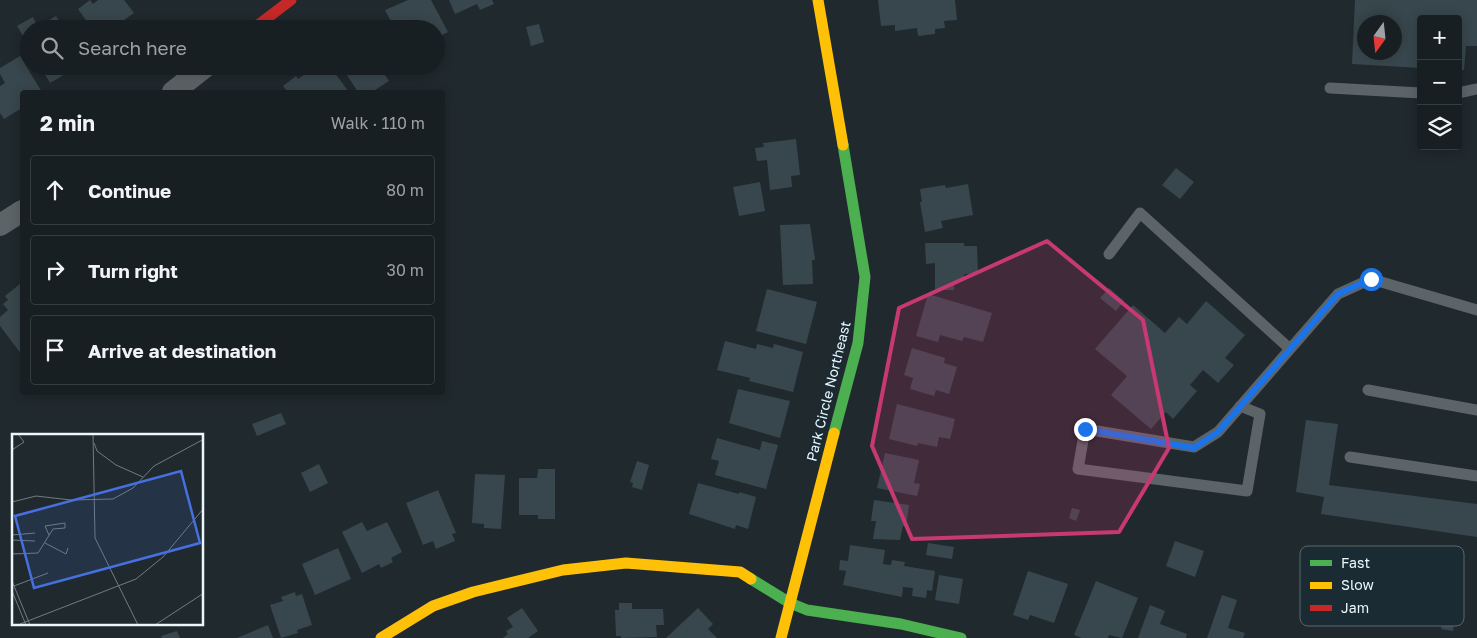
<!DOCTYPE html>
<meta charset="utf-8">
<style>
body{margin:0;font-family:"Golos Text",sans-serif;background:#252c2f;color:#f1f3f6}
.controls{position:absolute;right:15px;top:15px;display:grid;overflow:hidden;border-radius:5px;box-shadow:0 2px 12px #0003}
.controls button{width:45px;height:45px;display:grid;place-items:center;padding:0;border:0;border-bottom:1px solid #363d40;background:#181f22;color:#f1f3f6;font:25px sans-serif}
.compass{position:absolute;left:1357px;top:15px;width:45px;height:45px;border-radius:50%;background:#181f22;box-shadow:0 2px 12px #0003;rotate:195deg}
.stop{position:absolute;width:15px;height:15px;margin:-11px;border:4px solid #1a73e8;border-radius:50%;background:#fff}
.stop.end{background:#1a73e8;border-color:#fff;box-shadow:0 1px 5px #0008}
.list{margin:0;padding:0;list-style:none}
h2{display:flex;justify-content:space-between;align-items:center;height:65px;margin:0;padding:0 20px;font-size:21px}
h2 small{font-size:16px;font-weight:400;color:#9fa2a5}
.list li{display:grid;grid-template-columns:32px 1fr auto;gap:15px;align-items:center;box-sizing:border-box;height:70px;margin:0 10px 10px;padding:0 10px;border:1px solid #363d40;border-radius:5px}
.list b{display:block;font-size:19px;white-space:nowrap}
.list em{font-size:16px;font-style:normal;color:#9fa2a5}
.icon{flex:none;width:28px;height:28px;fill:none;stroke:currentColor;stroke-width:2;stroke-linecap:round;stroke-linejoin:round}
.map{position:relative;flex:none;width:1477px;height:638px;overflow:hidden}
.search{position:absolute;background:#181f22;box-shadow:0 2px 12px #0003;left:20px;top:20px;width:425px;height:55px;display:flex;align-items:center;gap:12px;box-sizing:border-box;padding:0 18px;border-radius:28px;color:#9fa2a5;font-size:19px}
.panel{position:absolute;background:#181f22;box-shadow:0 2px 12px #0003;left:20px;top:90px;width:425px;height:305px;border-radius:5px}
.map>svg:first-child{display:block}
.building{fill:#38474d;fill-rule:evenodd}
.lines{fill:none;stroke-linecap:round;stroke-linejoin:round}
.lane{stroke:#5d6468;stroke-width:11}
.street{stroke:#5d6468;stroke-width:22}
.fast{stroke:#4caf50;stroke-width:11}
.slow{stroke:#ffc107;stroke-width:11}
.jam{stroke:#c62828;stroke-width:11}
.route{stroke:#1a73e8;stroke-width:6}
.marked{fill:#c83973;fill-opacity:0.2;stroke:#c83973;stroke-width:4;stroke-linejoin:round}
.labels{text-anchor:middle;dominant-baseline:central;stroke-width:4;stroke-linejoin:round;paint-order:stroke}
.street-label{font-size:14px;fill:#ecf7fc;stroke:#1a2b33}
.inset-road{fill:none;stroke:#727b80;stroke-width:1}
.view{fill:#4670df;fill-opacity:0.15;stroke:#4670df;stroke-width:2.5}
.inset-edge{fill:none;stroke:#ecf7fc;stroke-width:2.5}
.key{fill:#1a2b33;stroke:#59686f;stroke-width:1}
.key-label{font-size:14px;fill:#ecf7fc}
</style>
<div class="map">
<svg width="1477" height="638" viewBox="0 0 1477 638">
<rect width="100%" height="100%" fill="#20292d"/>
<path class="building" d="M90,0L93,4L98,0H124L134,13L111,29H86L84,26L88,23L78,9Z
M408,0H431L448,32L436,38V29H395L385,10Z
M449,0H492L494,4L480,10L477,4L455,14Z
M878,0H955L957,20L944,21L945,28L935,29V34L918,36L917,28L895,31V25L881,26Z
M1355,0H1477V46H1466L1464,70H1458V19H1421V68L1352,64ZM1364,22H1394V52H1364Z
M56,16L64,29H29V46L17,26L33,17L38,27Z
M539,24L544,42L531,46L526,27Z
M20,56L42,92H22V108L4,119L0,113V86L5,83L0,74V68Z
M40,66H79L50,83Z
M316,66H330L348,91L288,92L283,86L296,76L298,79Z
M341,66H379L389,81L372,92H358Z
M796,139L800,175L791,176L792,187L770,190L767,160L757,161L755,148L764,147L763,143Z
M1176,168L1194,182L1180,199L1162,185Z
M760,182L765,211L739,216L733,187Z
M968,184L973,215L941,221L943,228L925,232L920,202H922L920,189L945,185L946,188Z
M810,224L815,260H812L813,284L783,285L780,225Z
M925,243H964V246H977L978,274H964V281H954V290H935V263L926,264Z
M20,284L22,287V355L0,326V317L8,310L3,304L8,300L5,296Z
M1109,288L1124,301L1116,311L1100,298Z
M767,289L817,302L806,344L756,331Z
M928,294L992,313L983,342L964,337L962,341L940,335L938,342L916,336Z
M1206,301L1245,335L1225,358L1234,365L1218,383L1203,370L1190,385L1197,391L1173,419L1166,412L1151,429L1111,395L1127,376L1095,349L1133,305L1165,333L1179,317L1187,324Z
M725,341L756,349L757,344L773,348L774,344L803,352L793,392L749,381L750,378L717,370Z
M912,348L945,358L944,363L957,367L949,394L936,390L934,396L910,389L913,378L904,375Z
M738,389L790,401L780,438L729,423Z
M897,404L955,419L950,439L939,437L937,447L918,443L917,446L889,439Z
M281,413L286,424L257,436L252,424Z
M1306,420L1338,424L1329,485L1477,504V537L1321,514L1324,497L1296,492Z
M717,438L760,450L762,441L778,445L766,489L715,475L719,461L711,459Z
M885,453L919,460L914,483L920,484L917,496L877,488Z
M637,461L649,465L642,490L632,487L633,483L630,482Z
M319,464L328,483L310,492L301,473Z
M538,469H555V519H538V515H519V478H537Z
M475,474L505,475L501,529L484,528V524L472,523Z
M698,483L739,494V492L756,497L748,529L736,525L735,529L689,514Z
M438,490L456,533L452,534L455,541L436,549L433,541L423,545L406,503Z
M874,500L909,505L906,526H903L900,540L873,539L876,521H871Z
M1072,508L1080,510L1076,521L1069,518Z
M362,522L367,531L387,522L402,552L391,558L393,562L381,568L379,564L362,573L342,532Z
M1175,541L1204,551L1195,577L1166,566Z
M928,543L954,547L952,559L926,555Z
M850,545L885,550L883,564L891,565L892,560L905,562L904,566L935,571L932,591L927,590L926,598L912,596L913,588L903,587L902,597L843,585L846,571L839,570L840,560L848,561Z
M338,548L351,579L315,595L302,564Z
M1028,571L1068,584L1054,623L1030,615L1028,620L1013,615Z
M939,575L963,579L959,604L935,600Z
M1096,581L1138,598L1122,638L1109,635L1108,638H1082L1074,635Z
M295,592L296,596L302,594L312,625L297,630L298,633L281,638L270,605L283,601L281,597Z
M1222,595L1237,600L1228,628L1245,633L1243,638H1207Z
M619,603H632V609H663L664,625H656L657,637L621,638V636H616L615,610H619Z
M1150,605L1165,611L1160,624L1187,634L1186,638H1138Z
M522,608L538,631L528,638H503L508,634L506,631L513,627L507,618Z
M698,608L713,624L708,629L717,638H666Z
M1444,608L1456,609L1453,631L1441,629Z
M268,625L273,638H237Z
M177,631L180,638H162L161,636Z"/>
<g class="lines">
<path class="lane" d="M1330,88L1421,93
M1458,93L1477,89
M1109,254L1140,213L1290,349
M1368,390L1477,410
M1240,406L1260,414L1247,491L1078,469L1085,429L1194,447L1218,432L1338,294L1371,279L1477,310
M1350,457L1477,476"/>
<path class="street" d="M173,92L206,66
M0,225L22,211"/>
<path class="fast" d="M834,433L858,343L865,277L843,145
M751,579L790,603L807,610L901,624L961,638"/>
<path class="slow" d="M818,0L843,145
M381,638L433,606L473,592L563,570L626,563L740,572L751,579
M781,638L834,433"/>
<path class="jam" d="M253,29L291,0"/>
</g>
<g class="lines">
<path class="route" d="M1085,429L1194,448L1218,432L1338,294L1371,279"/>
</g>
<path class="marked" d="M1047,241L1143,320L1169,448L1119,532L912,539L872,446L899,308Z"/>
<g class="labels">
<g class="street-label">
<text transform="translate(828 391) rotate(-76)">Park Circle Northeast</text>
</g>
</g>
<g transform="translate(12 434)">
<rect width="191" height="191" fill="#20292d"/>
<path class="inset-road" d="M81,0L83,104L126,191M82,9L85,17L104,31L131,43M0,16L12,8L6,0M0,68L24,62L59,66L101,65L121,54L142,32L192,5M0,101L23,99M0,106L23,107M33,109L54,120L56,114M0,120L26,119L41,95L53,94V89L33,92L37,101M0,147L18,191M2,152L36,139M0,157L14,191M8,190L124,145L151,123L192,74M143,191L192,159"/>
<path class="view" d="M169,37L188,109L22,154L3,82Z"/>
<rect width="191" height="191" class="inset-edge"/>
</g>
<rect x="1300" y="546" width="164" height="80" rx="8" class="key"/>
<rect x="1310" y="560" width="22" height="6" fill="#4caf50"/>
<rect x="1310" y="582" width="22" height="7" fill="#ffc107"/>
<rect x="1310" y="605" width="22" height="6" fill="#c62828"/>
<g class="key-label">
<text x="1341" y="568">Fast</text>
<text x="1341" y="590">Slow</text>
<text x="1341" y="613">Jam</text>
</g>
</svg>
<div class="controls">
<button>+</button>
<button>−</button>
<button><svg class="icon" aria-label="layers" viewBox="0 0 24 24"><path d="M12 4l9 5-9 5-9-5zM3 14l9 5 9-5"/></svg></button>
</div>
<svg class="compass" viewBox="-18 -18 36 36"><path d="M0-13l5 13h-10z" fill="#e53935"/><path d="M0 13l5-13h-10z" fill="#9fa2a5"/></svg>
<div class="stop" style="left:1371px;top:279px"></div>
<div class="stop end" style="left:1085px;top:429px"></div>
<div class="search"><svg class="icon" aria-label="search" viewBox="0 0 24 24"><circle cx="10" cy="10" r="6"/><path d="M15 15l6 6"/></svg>Search here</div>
<section class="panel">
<h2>2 min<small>Walk · 110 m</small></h2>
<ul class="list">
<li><svg class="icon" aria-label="ahead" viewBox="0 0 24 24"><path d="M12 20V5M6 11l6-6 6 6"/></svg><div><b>Continue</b></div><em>80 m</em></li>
<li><svg class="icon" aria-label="right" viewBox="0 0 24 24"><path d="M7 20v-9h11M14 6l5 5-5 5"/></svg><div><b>Turn right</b></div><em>30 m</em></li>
<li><svg class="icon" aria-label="arrive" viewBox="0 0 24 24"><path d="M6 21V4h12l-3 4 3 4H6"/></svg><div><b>Arrive at destination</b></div></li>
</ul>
</section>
</div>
